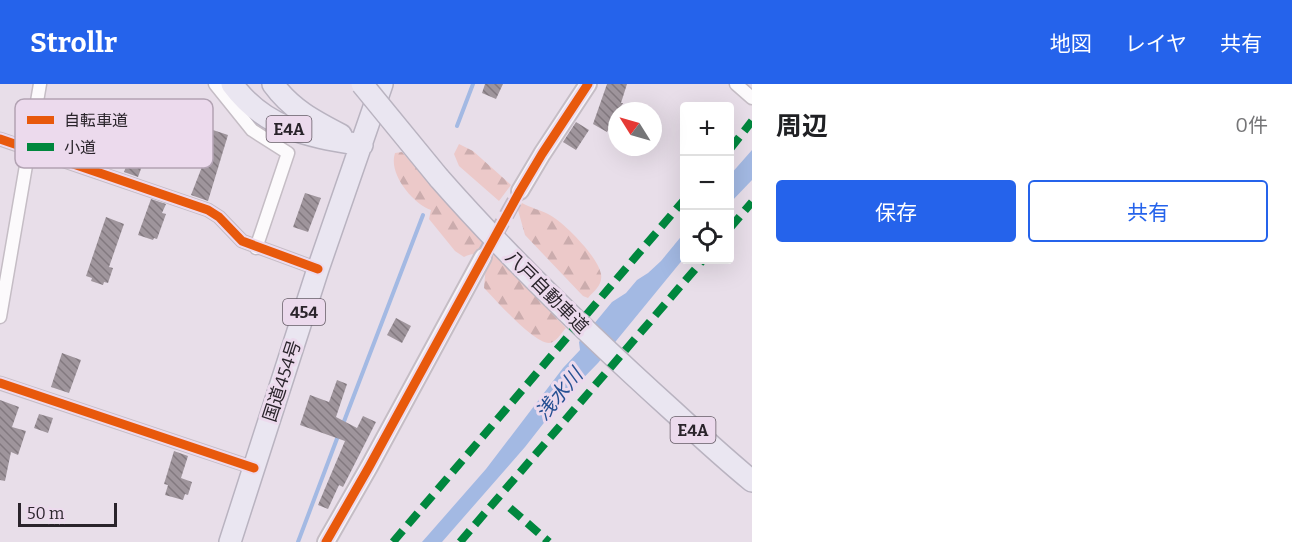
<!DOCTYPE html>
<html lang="ja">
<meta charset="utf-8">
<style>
body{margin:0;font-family:Bitter,"Noto Sans JP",serif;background:#f6f6f6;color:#202124}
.controls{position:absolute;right:18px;top:18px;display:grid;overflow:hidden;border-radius:6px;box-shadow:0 6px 24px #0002}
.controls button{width:54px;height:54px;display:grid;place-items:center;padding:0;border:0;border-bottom:2px solid #e0e0e0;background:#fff;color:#202124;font:30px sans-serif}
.compass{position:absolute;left:608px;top:18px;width:54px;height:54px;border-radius:50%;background:#fff;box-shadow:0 6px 24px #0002;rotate:307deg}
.scale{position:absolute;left:18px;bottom:15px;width:99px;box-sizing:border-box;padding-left:6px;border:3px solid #2a242b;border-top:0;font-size:16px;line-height:21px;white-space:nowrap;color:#2a242b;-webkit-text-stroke:4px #ecdaed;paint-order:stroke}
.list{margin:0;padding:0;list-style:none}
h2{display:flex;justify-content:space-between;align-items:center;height:78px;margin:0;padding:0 24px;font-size:26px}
h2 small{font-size:20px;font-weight:400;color:#757577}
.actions{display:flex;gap:12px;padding:18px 24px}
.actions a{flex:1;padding:14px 0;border:2px solid #2563eb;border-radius:6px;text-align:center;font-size:21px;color:#2563eb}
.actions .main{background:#2563eb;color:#fff}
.icon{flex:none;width:33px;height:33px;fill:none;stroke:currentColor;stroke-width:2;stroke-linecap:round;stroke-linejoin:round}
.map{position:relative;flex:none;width:752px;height:458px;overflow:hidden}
header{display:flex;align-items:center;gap:36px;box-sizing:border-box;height:84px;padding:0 30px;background:#2563eb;color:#fff}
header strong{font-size:28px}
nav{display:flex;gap:33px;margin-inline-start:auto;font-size:21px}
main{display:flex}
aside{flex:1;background:#fff}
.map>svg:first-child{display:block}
.forest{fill:url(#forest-firs)}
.water{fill:#a3b9e3}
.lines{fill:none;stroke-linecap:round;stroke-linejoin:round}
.stream{stroke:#a3b9e3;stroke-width:4}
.building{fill:url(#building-back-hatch)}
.secondary-tunnel{stroke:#c2b9c3;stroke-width:16;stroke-dasharray:16 8;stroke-linecap:butt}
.street-casing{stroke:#c5bdc5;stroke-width:15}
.secondary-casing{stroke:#c5bdc5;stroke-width:20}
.highway-casing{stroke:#b9b3c0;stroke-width:24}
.street{stroke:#fcfafc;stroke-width:12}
.secondary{stroke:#f6f4f8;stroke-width:16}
.highway{stroke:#eae6f1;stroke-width:21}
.highway-bridge-casing{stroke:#b9b3c0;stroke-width:24;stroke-linecap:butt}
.highway-bridge{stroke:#eae6f1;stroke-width:21}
.quiet{stroke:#00873e;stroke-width:8;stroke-dasharray:15 8;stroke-linecap:butt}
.cycleway-casing{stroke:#ecdaed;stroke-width:13}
.cycleway{stroke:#e8590c;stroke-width:9}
.labels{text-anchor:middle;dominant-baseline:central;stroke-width:6;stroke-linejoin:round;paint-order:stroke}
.shield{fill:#ecdaed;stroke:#645b65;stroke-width:1.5}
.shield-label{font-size:16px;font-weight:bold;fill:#2a242b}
.street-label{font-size:18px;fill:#2a242b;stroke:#ecdaed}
.water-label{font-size:20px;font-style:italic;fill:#255092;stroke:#ecdaed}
.key{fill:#ecdaed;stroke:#b2a3b3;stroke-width:1.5}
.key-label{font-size:16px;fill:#2a242b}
</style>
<header>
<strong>Strollr</strong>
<nav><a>地図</a><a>レイヤ</a><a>共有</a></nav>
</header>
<main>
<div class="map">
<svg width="752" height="458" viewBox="0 0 752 458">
<defs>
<pattern id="forest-firs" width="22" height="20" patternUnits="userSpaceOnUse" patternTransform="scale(1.5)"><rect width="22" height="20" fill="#ecc9c9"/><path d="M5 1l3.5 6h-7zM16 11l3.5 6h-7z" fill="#cbacad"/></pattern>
<pattern id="building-back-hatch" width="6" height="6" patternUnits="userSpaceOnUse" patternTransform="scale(1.5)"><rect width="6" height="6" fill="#9f959c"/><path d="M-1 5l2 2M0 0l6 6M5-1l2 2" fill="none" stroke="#82797f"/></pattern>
</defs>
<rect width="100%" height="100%" fill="#e8dee9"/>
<path class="forest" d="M459,60L473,67L511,101L499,117L459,82L454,70Z
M402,68L473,148L566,244C561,249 556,259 549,259C533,259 495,215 484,204L486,180C479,171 475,167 464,173L455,167L429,135L431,126C412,119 388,89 395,69Z
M522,119C531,124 540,126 548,130C564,138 598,173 601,190C603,201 594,207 588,214L583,212L525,151L518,126Z"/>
<path class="water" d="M752,66V96L730,119V91Z
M684,149V174L598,279L561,317L525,363L442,458H422L486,385L563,284L580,266L579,258L612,218L626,209L637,196L648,189L661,177Z"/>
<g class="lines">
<path class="stream" d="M457,42L473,0
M343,340L423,131
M298,458L338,352"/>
</g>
<path class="building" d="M485,0H503L496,15L482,9Z
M607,0H627L621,19H623L607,48L593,40Z
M576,38L589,46L576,66L563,58Z
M213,46L228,51L208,117L191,111L212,57L210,56Z
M133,63L151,69L146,83L142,82L138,93L124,88Z
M305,109L321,114L308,148L293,143Z
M151,115L166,120L162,129L166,130L157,155L154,154L153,156L138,151Z
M106,133L124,140L109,183L113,184L108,199L104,198L103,201L91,197L92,194L86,192Z
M396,234L411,242L402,259L387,251Z
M62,269L81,276L69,309L51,303Z
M337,296L347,300L336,333L357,344L363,332L376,338L343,403L339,401L328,425L318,421L345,357L300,341L310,311L329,318Z
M0,316L19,323L12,343L26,347L18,371L11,368L5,397L0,396Z
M39,330L53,334L48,349L34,344Z
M174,367L188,372L181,394L192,398L188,411L185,410L183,416L165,411L168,401L164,400Z"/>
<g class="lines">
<path class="secondary-tunnel" d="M483,173L520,107"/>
<defs>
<path id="street" d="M215,0L252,46L288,69L256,164
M736,0L752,14
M0,55L208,126L219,133L242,157L318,185
M0,233L40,0
M0,299L254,384"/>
<path id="secondary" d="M520,107L542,70L588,0
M326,458L369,383L483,173"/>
<path id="highway" d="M232,0C266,46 309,52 362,61
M273,0C291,25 314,37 341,51
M439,94C512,177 591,253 673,327C699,351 725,375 752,397
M230,458L318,185L382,0"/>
</defs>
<use href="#street" class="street-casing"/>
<use href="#secondary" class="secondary-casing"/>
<use href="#highway" class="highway-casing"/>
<use href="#street" class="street"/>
<use href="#secondary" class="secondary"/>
<use href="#highway" class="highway"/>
<defs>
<path id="highway-bridge" d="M362,0L439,94"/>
</defs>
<use href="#highway-bridge" class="highway-bridge-casing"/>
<use href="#highway-bridge" class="highway-bridge"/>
<path class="quiet" d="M730,65L752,37
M730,144L752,118
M510,424L549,458
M393,458L684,116
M460,458L703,176"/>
<defs>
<path id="cycleway" d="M0,55L208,126L219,133L242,157L318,185
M0,299L254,384
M326,458L369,383L520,107L542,70L588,0"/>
</defs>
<use href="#cycleway" class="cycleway-casing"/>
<use href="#cycleway" class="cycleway"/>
</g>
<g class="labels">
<g class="shield">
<rect x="266.5" y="32" width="45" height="26" rx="4.5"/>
<rect x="283" y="215" width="42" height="26" rx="4.5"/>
<rect x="670.5" y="333" width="45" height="26" rx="4.5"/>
</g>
<g class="shield-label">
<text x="289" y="45">E4A</text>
<text x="304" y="228">454</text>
<text x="693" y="346">E4A</text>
</g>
<g class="street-label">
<text transform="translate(547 208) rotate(45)">八戸自動車道</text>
<text transform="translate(282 297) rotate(-72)">国道454号</text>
</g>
<g class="water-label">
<text transform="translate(559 310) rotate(-50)">浅水川</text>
</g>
</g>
<rect x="15" y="15" width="198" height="69" rx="9" class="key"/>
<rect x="27" y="32" width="27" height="8" fill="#e8590c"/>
<rect x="27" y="59" width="27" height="8" fill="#00873e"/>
<g class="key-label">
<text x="64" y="42">自転車道</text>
<text x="64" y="69">小道</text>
</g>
</svg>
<div class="controls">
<button>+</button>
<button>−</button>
<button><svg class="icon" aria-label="locate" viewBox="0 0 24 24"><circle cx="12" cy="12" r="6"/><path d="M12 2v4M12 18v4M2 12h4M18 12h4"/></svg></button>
</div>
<svg class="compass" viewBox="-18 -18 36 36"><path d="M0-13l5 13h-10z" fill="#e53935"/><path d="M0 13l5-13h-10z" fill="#757577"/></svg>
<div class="scale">50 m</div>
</div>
<aside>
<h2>周辺<small>0件</small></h2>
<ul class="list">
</ul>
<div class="actions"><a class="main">保存</a><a>共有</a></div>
</aside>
</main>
